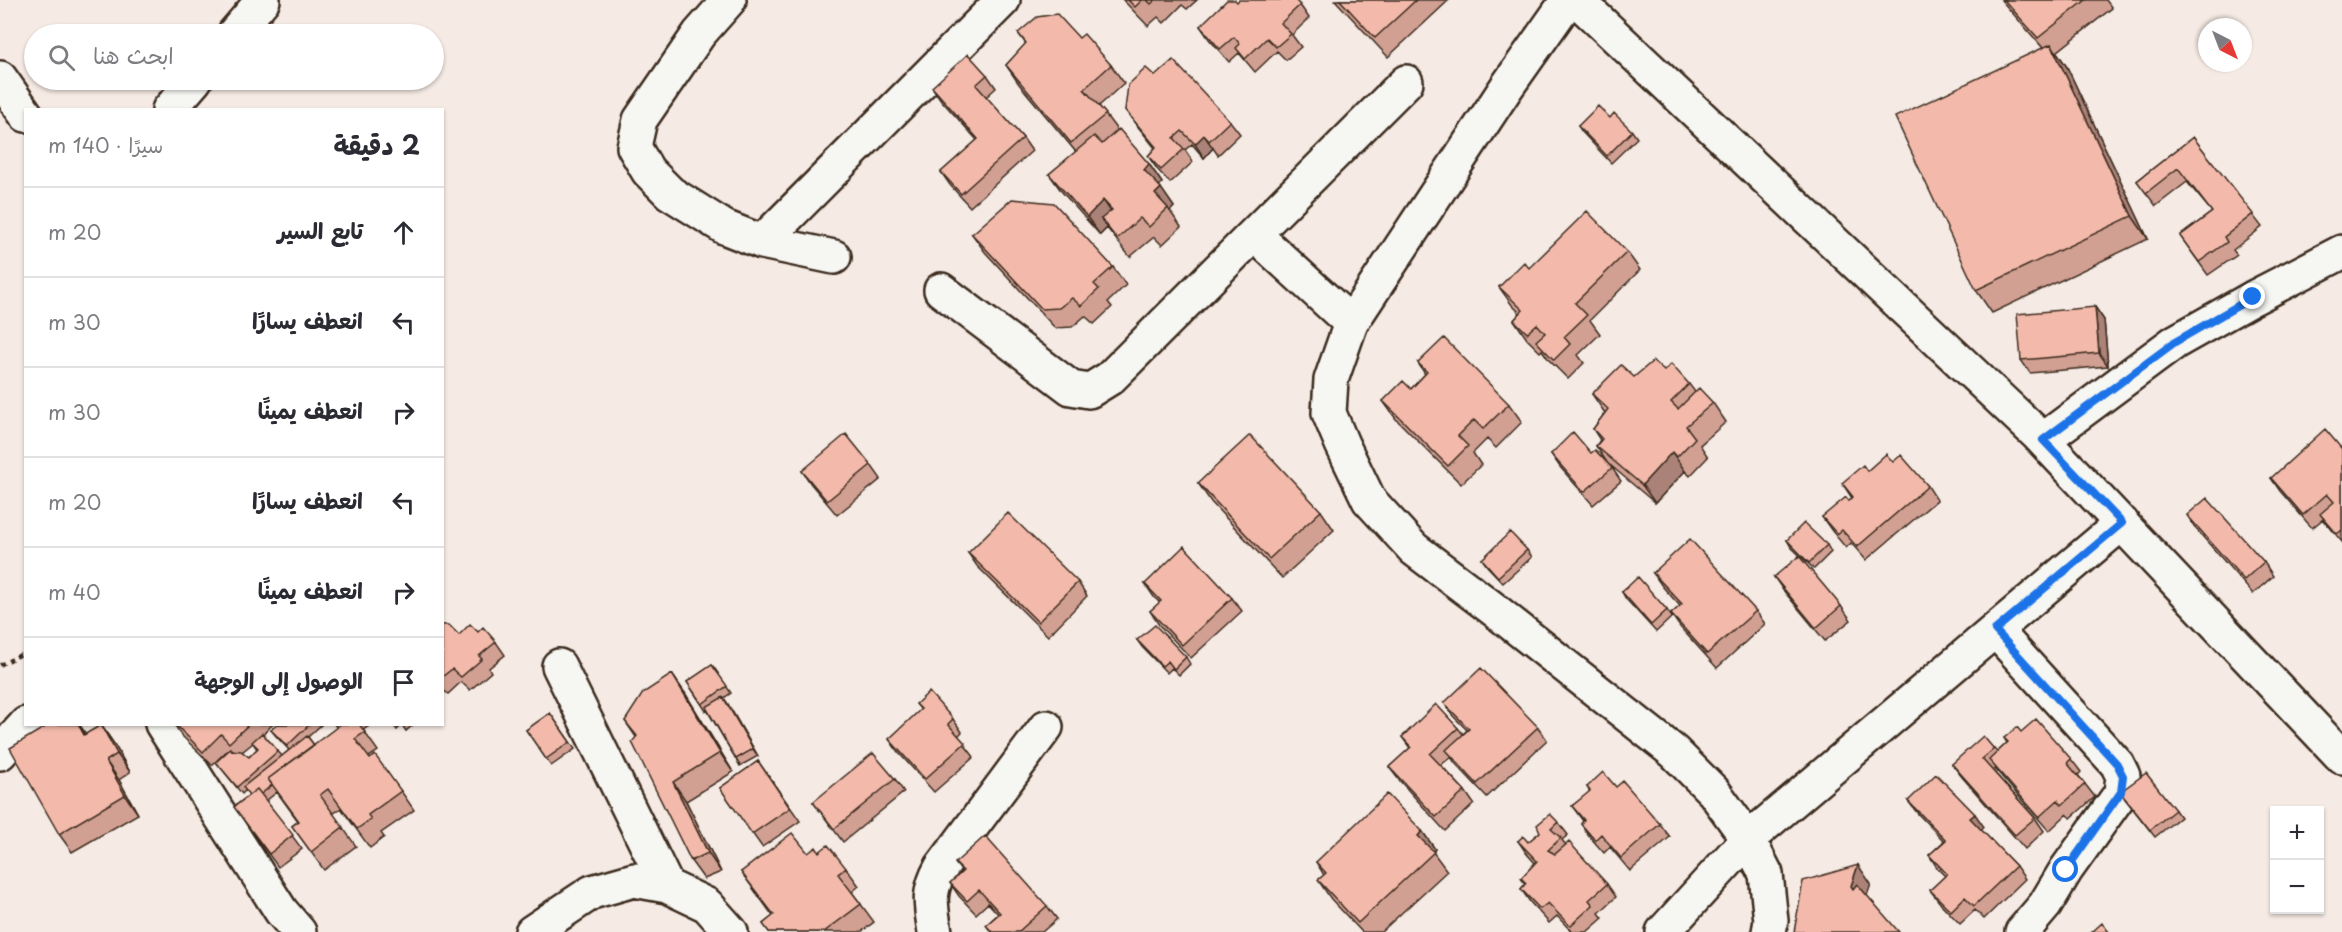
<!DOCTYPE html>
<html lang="ar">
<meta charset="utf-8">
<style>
body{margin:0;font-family:"Playpen Sans","Playpen Sans Arabic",sans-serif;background:#f2f2f3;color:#2b2b33;direction:rtl}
.controls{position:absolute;right:18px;bottom:18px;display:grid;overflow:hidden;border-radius:0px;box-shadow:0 2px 4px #0004}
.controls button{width:54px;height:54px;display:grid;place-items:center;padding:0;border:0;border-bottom:2px solid #e1e1e2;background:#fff;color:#2b2b33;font:30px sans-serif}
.compass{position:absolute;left:2198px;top:18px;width:54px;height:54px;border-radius:50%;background:#fff;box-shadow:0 2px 4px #0004;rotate:138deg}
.stop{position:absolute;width:18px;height:18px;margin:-14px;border:4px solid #1a73e8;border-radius:50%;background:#fff}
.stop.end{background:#1a73e8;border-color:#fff;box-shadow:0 2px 6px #0008}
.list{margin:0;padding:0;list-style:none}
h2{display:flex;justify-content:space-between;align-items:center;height:78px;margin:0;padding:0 24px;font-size:26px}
h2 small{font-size:20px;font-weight:400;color:#7c7c81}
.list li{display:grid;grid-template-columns:39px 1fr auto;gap:18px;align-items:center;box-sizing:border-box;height:90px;padding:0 24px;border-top:2px solid #e1e1e2}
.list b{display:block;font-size:22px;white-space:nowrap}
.list em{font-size:20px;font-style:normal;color:#7c7c81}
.icon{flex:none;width:33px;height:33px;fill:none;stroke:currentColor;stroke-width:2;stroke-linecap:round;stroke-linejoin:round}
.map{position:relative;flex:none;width:2342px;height:932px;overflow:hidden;direction:ltr}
.search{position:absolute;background:#fff;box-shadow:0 2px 4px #0004;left:24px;top:24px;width:420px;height:66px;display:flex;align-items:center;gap:15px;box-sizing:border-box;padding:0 21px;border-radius:33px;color:#7c7c81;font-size:22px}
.panel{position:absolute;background:#fff;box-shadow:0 2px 4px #0004;left:24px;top:108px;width:420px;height:618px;border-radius:0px;direction:rtl}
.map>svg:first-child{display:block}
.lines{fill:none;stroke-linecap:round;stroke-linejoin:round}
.minor-casing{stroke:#3b2a1e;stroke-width:38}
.path{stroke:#3b2a1e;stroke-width:4;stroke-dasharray:4.5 4.5;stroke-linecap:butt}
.minor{stroke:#f6f6f2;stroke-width:33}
.wall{fill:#d1a093;stroke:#3b2a1e;stroke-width:1.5;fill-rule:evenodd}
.shaded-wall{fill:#aa8278;stroke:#3b2a1e;stroke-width:1.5}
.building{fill:#f3baab;stroke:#3b2a1e;stroke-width:1.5}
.route{stroke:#1a73e8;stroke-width:8}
</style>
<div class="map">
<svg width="2342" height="932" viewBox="0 0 2342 932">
<rect width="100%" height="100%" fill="#f5eae4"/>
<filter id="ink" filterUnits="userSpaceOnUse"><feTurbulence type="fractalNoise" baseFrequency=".0167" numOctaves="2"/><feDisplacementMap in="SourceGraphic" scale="12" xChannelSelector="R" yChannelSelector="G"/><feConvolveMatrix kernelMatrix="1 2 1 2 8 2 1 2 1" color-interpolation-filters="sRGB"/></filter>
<g filter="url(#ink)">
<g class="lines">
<defs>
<path id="minor" d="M729,0L699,34L640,120L634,147L648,171L670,193L724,227L762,242L834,257
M1568,0L1506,88L1351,323L1331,380L1329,413L1342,444L1369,500L1414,549L1492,608L1674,752L1714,792L1748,839L1766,874L1771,921L1769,932
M1577,0L2037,434L2342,757
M234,34L263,0
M0,78L26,115
M169,110L195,80
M1254,234L1351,323
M762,242L1003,0
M941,290L1071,388L1089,391L1110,378L1406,82
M2043,440L2175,342L2253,298L2342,252
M1995,630L2117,764L2123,776L2121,793L2066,870L2045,905L2022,932
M559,666L667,886
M162,724L281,911L299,932
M0,753L26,724
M532,932L592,892L634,880L667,886L707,905L731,932
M935,932C931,905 927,893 941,868L1046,727
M1663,932L1748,839L2122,523"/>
</defs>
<use href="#minor" class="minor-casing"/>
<path class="path" d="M0,665L20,655H26"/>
<use href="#minor" class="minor"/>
</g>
<path class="wall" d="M1123,0H1197L1187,9L1182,5L1164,23L1158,17L1148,26Z
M1335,0H1449L1388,57Z
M2001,0H2106L2112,8L2057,52L2067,67L2148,239L1992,313L1976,290L2043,48Z
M1237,2L1300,5L1309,18L1292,35L1301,47L1286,60L1277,51L1255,72L1239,53L1229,62L1209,39L1200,26Z
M1018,33L1079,38L1111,65L1124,83L1099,106L1117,130L1149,164L1162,183L1159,186L1174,207L1170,211L1181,227L1162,245L1154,237L1130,257L1107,228L1100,235L1062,192L1049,174L1076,152L1019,84L1006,65L1026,44Z
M987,75L996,88L986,97L1023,138L1032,151L970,207L950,185L941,172L977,140L941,100L932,87Z
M1155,76L1230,121L1240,134L1218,155L1213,148L1204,158L1192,144L1185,150L1193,162L1170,183L1157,169L1148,156L1155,148L1135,123L1125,110Z
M1610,118L1632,131L1637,138L1611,163L1582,132L1578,126Z
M2193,137L2262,227L2233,250L2237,255L2208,275L2180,236L2212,212L2187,182L2156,206L2137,181Z
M972,234L1113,267L1126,285L1108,302L1112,307L1094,324L1085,316L1072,327L1055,328L985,252Z
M1627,252L1640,270L1590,320L1600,334L1578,355L1584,363L1568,379L1549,360L1542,350L1540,352L1527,339L1514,320L1520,313L1512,305L1499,287L1529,268Z
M2095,307L2104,320L2108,366L2030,373L2021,360Z
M1418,363L1509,404L1522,422L1496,448L1487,439L1473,453L1481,465L1461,484L1396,419L1383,401L1411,389L1425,374Z
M1664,371L1689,384L1695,392L1713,403L1726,422L1700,445L1708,457L1690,476L1685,471L1655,503L1610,465L1621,481L1593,505L1560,467L1551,454L1591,453L1608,464L1596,446L1600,440L1593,429L1605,413L1592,394L1634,377Z
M2342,449V542L2323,519L2312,528L2280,491L2271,478Z
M1893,462L1928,486L1937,500L1866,560L1851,543L1846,548L1832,531L1822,517L1852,498L1842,483L1867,471Z
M871,465L881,479L837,515L811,484L802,471Z
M1198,483L1321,511L1334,530L1282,578L1211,502Z
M2187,515L2264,562L2273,576L2253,594L2196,529Z
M1787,540L1827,545L1831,552L1814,569L1791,547Z
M1527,550L1532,557L1503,583L1487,566L1482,559Z
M968,553L1078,582L1087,596L1048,636L977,566Z
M1653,573L1756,611L1765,624L1717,668L1680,627L1671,614L1680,606L1662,586Z
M1774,577L1841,606L1851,620L1825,641L1783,590Z
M1145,584L1232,598L1242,611L1191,658L1159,625L1150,611L1160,603L1154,597Z
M1622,592L1667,610L1672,617L1656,632L1626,599Z
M442,625L459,635L478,632L496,642L505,655L489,668L491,672L470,690L461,682L448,694L442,689Z
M1137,640L1186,657L1190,664L1179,675L1172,668L1167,673L1142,647Z
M712,665L731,693L724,698L758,756L740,766L707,710L706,711L687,682Z
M685,693L733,772L686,801L721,872L704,879L691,861L636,737L625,721Z
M1444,703L1538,727L1547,740L1487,797L1455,763L1451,757L1441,765L1465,791L1474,804L1445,831L1399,780L1389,767L1410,748L1402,737L1458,728L1463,734L1467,730L1453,716Z
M916,704L953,719L962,732L958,736L974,757L934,792L898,752L889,739L921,710Z
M550,713L575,749L551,766L526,730Z
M174,724H273L263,734L282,756L289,750L276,736L271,730L277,724H322L308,737L314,745L337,728L334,724H369V726L363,730L378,751L369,757L401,791L414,810L381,833L384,837L370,848L341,808L333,814L356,846L324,870L292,826L298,821L277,792L266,801L302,849L278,867L234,807L249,795L246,790L242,794L216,762L233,750L230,748L212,765L181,735ZM253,743L257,749L249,757L242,752Z
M393,724H414L406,731L402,725L397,730Z
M101,725L114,744L130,772L119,780L138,814L72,852L59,834L86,734Z
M2021,732L2071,759L2081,772L2078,775L2095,797L2071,818L2067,814L2049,831L1995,769L1993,771L2035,818L2044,831L2025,849L1962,777L1952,764L1994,749L1997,752L2007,743L2004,738Z
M758,761L800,821L762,847L720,788Z
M895,779L904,792L843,842L813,802Z
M1587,787H1616L1660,824L1670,837L1630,871L1610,847L1604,853L1590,837L1581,824L1583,821L1572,806L1590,792Z
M2125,799L2175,810L2180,817L2155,837Z
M1908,801L1984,827L1981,830L2016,866L2025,879L1984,919L1975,910L1960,924L1940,903L1930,890L1945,876L1938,869L1929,855L1944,841L1918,814Z
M1558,822L1568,835L1562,840L1566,845L1607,884L1616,897L1599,913L1603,918L1587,932H1572L1557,916L1549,923L1530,902L1521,889L1525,884L1521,878L1535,863L1527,854L1518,841L1528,842L1540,832Z
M1422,831L1435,849L1433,852L1447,871L1381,932H1362L1331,899L1318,880L1324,875L1316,862Z
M819,852L846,868L859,886L852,892L874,922L861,932H769L763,924L773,916L741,872L808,853Z
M955,863L1047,906L1057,919L1042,932H991L986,925L998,914L988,903L976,914L959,896L950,883L962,872Z"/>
<path class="shaded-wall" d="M2051,44L2067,67L2148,239L2132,216Z
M1204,135L1213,148L1204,158L1195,144Z
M1149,164L1162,183L1157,188L1144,170Z
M1161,188L1174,207L1170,211L1155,194Z
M1103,200L1116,219H1101L1107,228L1100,235L1087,217Z
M2095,307L2104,320L2108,366L2099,353Z
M1672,452L1685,471L1655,503L1642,485Z
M672,674L685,693L733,772L720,753Z
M723,697L728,704L758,756L753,749Z
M78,724H79L84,731L97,754Z
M101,725L114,744L130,772L117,754Z
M106,761L119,780L138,814L125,795Z
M673,782L686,801L721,872L708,853Z
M1975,814L1984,827L1979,832L1970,818Z
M1422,831L1435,849L1431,854L1418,836Z
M1858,865L1871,884L1864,904L1851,886Z"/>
<path class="building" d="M1128,0H1142L1135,7Z
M1147,0H1155L1151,4Z
M1227,0H1235L1237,2L1239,0H1295L1300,5L1281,23L1291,34L1276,47L1267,38L1245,59L1236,48L1240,44L1234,37L1220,49L1200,26Z
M1340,0H1416L1375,38Z
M2004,0H2086L2038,38Z
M1057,14L1079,38L1084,34L1111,65L1084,89L1106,114L1071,143L1006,65L1026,43L1018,33L1037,17Z
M2051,44L2132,216L1976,290L1895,117Z
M968,54L987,75L976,85L1023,138L961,194L941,172L978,139L932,87Z
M1173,60L1230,121L1209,141L1204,135L1195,144L1182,131L1174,138L1184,149L1161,170L1148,156L1156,147L1125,110L1128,85L1146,68L1155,76Z
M1598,106L1610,118L1614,113L1632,131L1607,156L1578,126Z
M1119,129L1149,164L1144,170L1161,188L1155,194L1168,208L1149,227L1140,218L1117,239L1101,219L1112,210L1103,200L1087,217L1049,174L1094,136L1102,144Z
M2193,137L2253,214L2224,237L2227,242L2199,262L2180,236L2212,212L2178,168L2146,193L2137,181Z
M1012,199L1054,203L1113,267L1094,284L1099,289L1081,306L1072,298L1059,308L1042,309L972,234Z
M1587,211L1627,252L1575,303L1587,315L1564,337L1570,344L1554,360L1536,341L1545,333L1537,324L1527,333L1514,320L1523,310L1499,287L1524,262L1529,268Z
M2095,307L2099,353L2021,360L2017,314Z
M1444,338L1509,404L1483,429L1474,420L1458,436L1468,446L1448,466L1383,401L1403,381L1411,389L1427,372L1418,363Z
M1653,361L1664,371L1671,364L1689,384L1671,402L1678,409L1699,388L1713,403L1686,426L1695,438L1677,457L1672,452L1642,485L1596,446L1602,439L1593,429L1608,409L1592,394L1621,365L1634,377Z
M2325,429L2342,449V530L2337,534L2320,514L2334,502L2327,494L2303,515L2271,478Z
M1573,432L1591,453L1595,450L1612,468L1584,492L1551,454Z
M846,434L871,465L827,501L802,471Z
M1250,435L1321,511L1269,559L1198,483Z
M1886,454L1893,462L1901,455L1928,486L1857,547L1842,530L1837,534L1822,517L1846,497L1849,501L1853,497L1842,483L1863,465L1867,471Z
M2207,498L2264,562L2244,580L2187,515Z
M1008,513L1078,582L1038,622L968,553Z
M1804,523L1827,545L1809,563L1787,540Z
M1510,532L1527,550L1498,577L1482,559Z
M1690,539L1756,611L1707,654L1671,614L1682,604L1653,573Z
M1184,546L1232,598L1182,645L1150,611L1161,601L1145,584Z
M1799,556L1841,606L1816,628L1774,577Z
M1638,577L1667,610L1651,625L1622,592Z
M470,624L478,632L483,627L496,642L479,656L482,659L461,677L452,669L442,677V625H449L459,635Z
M1155,625L1186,657L1174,669L1168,661L1162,666L1137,640Z
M712,665L727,686L702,704L687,682Z
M1481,668L1538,727L1477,784L1446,750L1469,729L1444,703Z
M672,674L720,753L673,782L708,853L691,861L632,742L637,736L625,721L643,693Z
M929,692L953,719L948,724L965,743L925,779L889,739L921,709L916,704Z
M723,697L753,749L736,759L706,707Z
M1436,704L1458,728L1430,754L1465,791L1436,817L1389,767L1411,747L1402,737Z
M550,713L570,742L546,759L526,730Z
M2036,719L2071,759L2067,763L2085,784L2062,805L2058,800L2039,817L1989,760L2008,742L2004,738L2017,727L2021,732Z
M50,724H78L84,735L101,725L117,754L106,761L125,795L59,834L10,748Z
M175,724H249L229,743L221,734L203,752Z
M277,724H310L287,746L271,730Z
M341,724H359L365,732L355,739L370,759L375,755L401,791L368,815L371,819L357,829L328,789L320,795L343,827L311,852L292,826L299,821L268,779Z
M262,733L278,751L237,787L216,762L229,750L241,751L249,757L258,748L252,742Z
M307,736L314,745L268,779L272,785L261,794L257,789L249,795L243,787Z
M1983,736L1994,749L1982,759L2035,818L2015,835L1952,764Z
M873,753L895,779L834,829L813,802Z
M758,761L790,808L752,834L720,788Z
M1603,772L1616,787L1623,781L1660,824L1621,858L1601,834L1595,840L1581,824L1584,820L1572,806L1590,791L1587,787Z
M2146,773L2175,810L2150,830L2120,792Z
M1936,774L1975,814L1970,818L2016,866L1974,906L1965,897L1951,911L1930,890L1947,874L1929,855L1946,840L1908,801Z
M257,789L293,835L269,854L234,807Z
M1387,794L1422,831L1418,836L1434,852L1358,923L1318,880L1326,873L1316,862Z
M1550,814L1558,822L1551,829L1561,838L1548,850L1555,854L1569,842L1607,884L1589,900L1593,905L1570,926L1548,903L1540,909L1521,889L1526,883L1521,878L1537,861L1518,841L1523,836L1528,842L1540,832L1537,825Z
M792,833L808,853L816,847L819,852L828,845L846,868L838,874L861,904L824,932H769L763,924L774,915L741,872Z
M985,836L1047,906L1018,932H992L986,925L1000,913L979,890L967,901L950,883L963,871L955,863Z
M1858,865L1851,886L1853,889L1857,884L1899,932H1794L1803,881Z
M2102,923L2109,932H2092Z"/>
</g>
<g class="lines" filter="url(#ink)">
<path class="route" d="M2066,870L2121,792L2123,776L2117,764L1995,630L2122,523L2043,440L2175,342L2253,297"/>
</g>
</svg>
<div class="controls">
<button>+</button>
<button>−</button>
</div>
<svg class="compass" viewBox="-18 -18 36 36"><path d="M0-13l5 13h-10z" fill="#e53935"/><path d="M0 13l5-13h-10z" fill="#7c7c81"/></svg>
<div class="stop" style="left:2066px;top:870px"></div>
<div class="stop end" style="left:2253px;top:297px"></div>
<div class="search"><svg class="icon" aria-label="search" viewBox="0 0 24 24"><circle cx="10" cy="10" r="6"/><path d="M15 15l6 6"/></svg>ابحث هنا</div>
<section class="panel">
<h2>2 دقيقة<small>سيرًا · 140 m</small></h2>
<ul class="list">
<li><svg class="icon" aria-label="ahead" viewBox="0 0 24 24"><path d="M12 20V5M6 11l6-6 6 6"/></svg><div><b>تابع السير</b></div><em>20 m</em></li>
<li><svg class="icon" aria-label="left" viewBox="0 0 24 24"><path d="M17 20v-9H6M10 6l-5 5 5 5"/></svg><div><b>انعطف يسارًا</b></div><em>30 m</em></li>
<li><svg class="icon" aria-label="right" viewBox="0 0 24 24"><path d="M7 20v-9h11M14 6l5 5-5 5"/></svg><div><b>انعطف يمينًا</b></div><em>30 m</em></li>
<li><svg class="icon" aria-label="left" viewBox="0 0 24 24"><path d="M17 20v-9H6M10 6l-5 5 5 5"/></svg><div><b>انعطف يسارًا</b></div><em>20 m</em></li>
<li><svg class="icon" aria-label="right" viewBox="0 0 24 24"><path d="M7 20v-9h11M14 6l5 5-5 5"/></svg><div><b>انعطف يمينًا</b></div><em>40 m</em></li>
<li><svg class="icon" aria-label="arrive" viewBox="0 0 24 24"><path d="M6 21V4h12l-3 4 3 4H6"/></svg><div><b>الوصول إلى الوجهة</b></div></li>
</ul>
</section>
</div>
